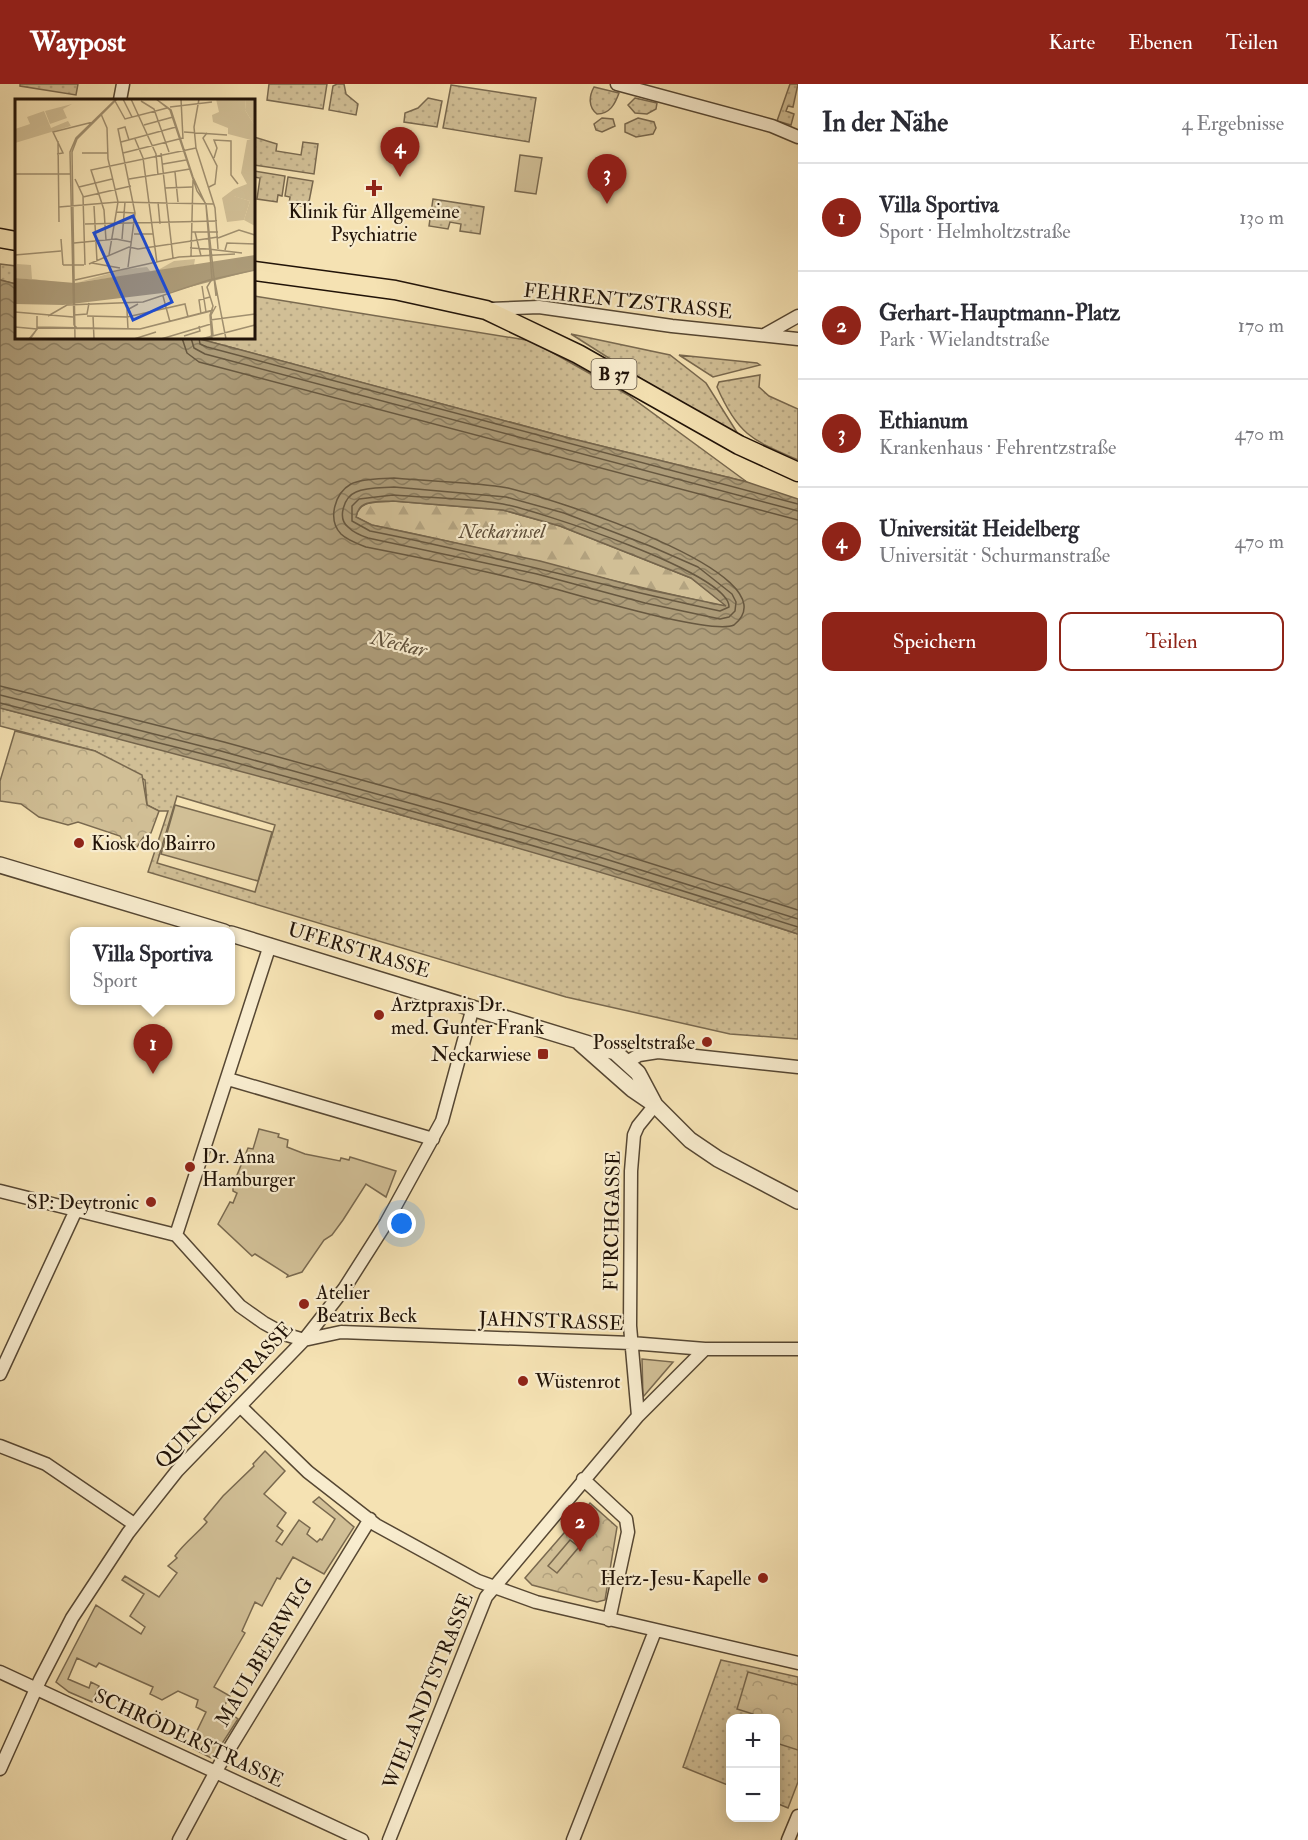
<!DOCTYPE html>
<html lang="de">
<meta charset="utf-8">
<style>
body{margin:0;font-family:"IM FELL Double Pica",serif;background:#f2f2f3;color:#2b2b33}
.controls{position:absolute;right:18px;bottom:18px;display:grid;overflow:hidden;border-radius:12px;box-shadow:0 3px 15px #0003}
.controls button{width:54px;height:54px;display:grid;place-items:center;padding:0;border:0;border-bottom:2px solid #e1e1e2;background:#fff;color:#2b2b33;font:30px sans-serif}
.you{position:absolute;left:402px;top:1140px;width:21px;height:21px;margin:-15px;border:4px solid #fff;border-radius:50%;background:#1a73e8;box-shadow:0 0 0 9px #1a73e833}
.badge{display:grid;place-items:center;width:39px;height:39px;border-radius:50%;background:#8f2418;color:#fff;font-size:20px;font-weight:700}
.pin{position:absolute;translate:-50% -50px;filter:drop-shadow(0 2px 3px #0008)}
.pin::after{content:'';position:absolute;top:32px;width:21px;height:18px;background:inherit;clip-path:polygon(0 0,100% 0,50% 100%)}
.popup{position:absolute;left:70px;top:843px;width:165px;height:78px;box-sizing:border-box;display:grid;place-content:center;border-radius:12px;background:#fff;filter:drop-shadow(0 2px 4px #0005);font-size:20px;white-space:nowrap;color:#7c7c81}
.popup b{font-size:22px;color:#2b2b33}
.popup::after{content:'';position:absolute;left:50%;top:100%;margin-left:-12px;border:12px solid transparent;border-top-color:#fff}
.list{margin:0;padding:0;list-style:none}
h2{display:flex;justify-content:space-between;align-items:center;height:78px;margin:0;padding:0 24px;font-size:26px}
h2 small{font-size:20px;font-weight:400;color:#7c7c81}
.list li{display:grid;grid-template-columns:39px 1fr auto;gap:18px;align-items:center;box-sizing:border-box;height:108px;padding:0 24px;border-top:2px solid #e1e1e2}
.list b{display:block;font-size:22px;white-space:nowrap}
.list p{margin:0;font-size:20px;white-space:nowrap;color:#7c7c81}
.list em{font-size:20px;font-style:normal;color:#7c7c81}
.actions{display:flex;gap:12px;padding:18px 24px}
.actions a{flex:1;padding:14px 0;border:2px solid #8f2418;border-radius:12px;text-align:center;font-size:21px;color:#8f2418}
.actions .main{background:#8f2418;color:#fff}
.map{position:relative;flex:none;width:798px;height:1756px;overflow:hidden}
header{display:flex;align-items:center;gap:36px;box-sizing:border-box;height:84px;padding:0 30px;background:#8f2418;color:#fff}
header strong{font-size:28px}
nav{display:flex;gap:33px;margin-inline-start:auto;font-size:21px}
main{display:flex}
aside{flex:1;background:#fff}
.map>svg:first-child{display:block}
.grass{fill:url(#grass-dots);stroke:#79694f;stroke-width:1.5;fill-rule:evenodd}
.forest{fill:url(#forest-firs);stroke:#79694f;stroke-width:1.5}
.park{fill:url(#park-crowns);stroke:#79694f;stroke-width:1.5}
.garden{fill:#d1bf96;stroke:#79694f;stroke-width:1.5}
.water{fill:url(#water-waves);stroke:#75654c;stroke-width:1.5;fill-rule:evenodd}
.lines{fill:none;stroke-linecap:round;stroke-linejoin:round}
.shore{stroke:#675840;stroke-width:1.5}
.minor-casing{stroke:#564733;stroke-width:15}
.tertiary-casing{stroke:#564733;stroke-width:18}
.primary-casing{stroke:#211308;stroke-width:21}
.minor{stroke:#f8ecce;stroke-width:12}
.tertiary{stroke:#f8ecce;stroke-width:15}
.primary{stroke:#f5e2b3;stroke-width:18}
.poi-dot{fill:#8f2418;stroke:#f8ecce;stroke-width:2}
.labels{text-anchor:middle;dominant-baseline:central;stroke-width:4.5;stroke-linejoin:round;paint-order:stroke}
.shield{fill:#f8ecce;stroke:#625443;stroke-width:1.5}
.shield-label{font-size:18px;font-weight:bold;fill:#211308}
.poi-label{font-size:20px;fill:#211308;stroke:#f8ecce;text-anchor:start}
.street-label{font-size:20px;fill:#211308;stroke:#f8ecce}
.park-label{font-size:20px;font-style:italic;fill:#5f4f3a;stroke:#f8ecce}
.water-label{font-size:21px;font-style:italic;fill:#60513b;stroke:#f8ecce}
.inset-road{fill:none;stroke:#a08f6f;stroke-width:1.5}
.view{fill:#1d4ed8;fill-opacity:0.15;stroke:#1d4ed8;stroke-width:3}
.inset-edge{fill:none;stroke:#211308;stroke-width:3}
</style>
<header>
<strong>Waypost</strong>
<nav><a>Karte</a><a>Ebenen</a><a>Teilen</a></nav>
</header>
<main>
<div class="map">
<svg width="798" height="1756" viewBox="0 0 798 1756">
<defs>
<pattern id="grass-dots" width="8" height="8" patternUnits="userSpaceOnUse" patternTransform="scale(1.5)"><rect width="8" height="8" fill="#d1bf96"/><path d="M2 2h.1M6 6h.1" fill="none" stroke="#b3a380" stroke-width="1.8" stroke-linecap="round"/></pattern>
<pattern id="forest-firs" width="22" height="20" patternUnits="userSpaceOnUse" patternTransform="scale(1.5)"><rect width="22" height="20" fill="#d1bf96"/><path d="M5 1l3.5 6h-7zM16 11l3.5 6h-7z" fill="#b3a380"/></pattern>
<pattern id="park-crowns" width="20" height="18" patternUnits="userSpaceOnUse" patternTransform="scale(1.5)"><rect width="20" height="18" fill="#d1bf96"/><path d="M2 6a3 3 0 1 1 6 0M12 15a3 3 0 1 1 6 0" fill="none" stroke="#b3a380"/></pattern>
<pattern id="water-waves" width="16" height="10" patternUnits="userSpaceOnUse" patternTransform="scale(1.5)"><rect width="16" height="10" fill="#ad9c79"/><path d="M0 5q4-4 8 0t8 0" fill="none" stroke="#8c7e61"/></pattern>
</defs>
<rect width="100%" height="100%" fill="#f5e2b3"/>
<filter id="stains"><feTurbulence type="fractalNoise" baseFrequency=".00333" numOctaves="4"/><feColorMatrix values="0 0 0 0 .2 0 0 0 0 .09 0 0 0 0 .02 0 0 0 .5 -.17"/></filter>
<radialGradient id="worn" r=".72"><stop offset=".6" stop-color="#630" stop-opacity="0"/><stop offset="1" stop-color="#630" stop-opacity=".3"/></radialGradient>
<path class="grass" d="M20,0H78L76,11L20,2Z
M269,0H327L323,25L267,16Z
M337,0H344L346,10L358,20L356,31L329,26L333,2Z
M790,0H798L793,23L788,22L786,27L794,30L791,41L777,37Z
M451,1L536,14L529,58L443,44Z
M594,3L619,9C615,20 610,30 597,30C588,23 589,12 594,3Z
M428,14L442,17L437,43L404,38L405,29L418,24Z
M635,14L657,19L656,25L647,30L635,29L628,21Z
M602,34L613,35L615,42L602,48L596,46L594,40Z
M638,34L654,38L656,44L653,50L636,53L625,48V40Z
M254,53L277,60L276,67L301,71L303,58L318,60L314,90L254,81Z
M254,87L285,92L282,112L278,111L277,118L257,115L260,94L254,93Z
M288,93L313,97L308,123L289,120L290,113L285,112Z
M433,115L484,123L480,150L460,147L461,140L450,138L448,145L429,142Z
M0,180L16,182V200L0,196Z
M254,212L532,257L628,311L747,398L569,354L196,254H254Z
M571,250L670,271L706,299L738,350L692,327Z
M679,271L757,279L760,281L713,293Z
M760,291L759,303L769,312L798,325V376C752,356 738,351 717,303L719,298Z
M0,624L218,680L595,785L798,850V955L730,950L566,913L148,788L168,727H159L147,721L145,696L95,667L0,642ZM177,712L275,741L255,808L157,779Z
M721,1576L798,1593V1698L788,1724L776,1719V1634H730V1702L683,1683Z"/>
<path class="forest" d="M393,417L503,426L560,442L691,494L728,523C608,498 491,464 371,441L356,433C359,415 377,419 393,417Z"/>
<path class="park" d="M15,647L95,667L142,691L147,721L159,727L151,749L145,751L135,766L125,761L120,752L78,738L68,741L39,733L21,720L0,717V697Z
M590,1419L617,1443L605,1516L597,1518L532,1501L525,1494Z
M748,1588L798,1601V1666L776,1659V1634H752L753,1630L737,1625Z"/>
<path class="garden" d="M520,71L542,74L536,110L515,107Z
M175,721L272,748L258,797L161,770Z
M259,1045L279,1050L278,1053L288,1056L287,1063L305,1070L340,1077L341,1074L349,1076L350,1073L396,1087L386,1113L366,1100L343,1136L332,1151L324,1156L302,1188L287,1193L288,1191L255,1170L252,1172L218,1140L230,1118L233,1119L237,1109L233,1107V1101L248,1064L253,1065Z
M642,1275L673,1278L643,1313Z
M265,1367L285,1387L264,1410L286,1429L277,1442L283,1447L276,1457L282,1461L299,1436L310,1444L307,1450L317,1458L320,1455L322,1456L335,1435L313,1418L319,1413L354,1443L324,1490L293,1473L280,1495L277,1494L262,1522L255,1518L242,1547L245,1549L214,1603L230,1612L223,1624L238,1635L214,1672L211,1674L192,1664L197,1655L194,1653L206,1628L196,1623L198,1616L178,1607L162,1616L150,1610L153,1603L99,1579L96,1583L77,1574L68,1595L89,1604L91,1598L99,1602L92,1618L69,1608L56,1598L96,1521L141,1550L145,1543L130,1532L144,1510L122,1496L125,1492L159,1513L177,1489L168,1482L177,1474L175,1472C185,1458 197,1450 207,1438L204,1435L223,1412L254,1382L253,1380Z
M570,1456L579,1463L557,1489L548,1482Z"/>
<path class="water" d="M0,196L16,200V254H196L569,354L747,398L798,415V850C535,764 268,694 0,624ZM393,417L503,426L560,442L691,494L726,522L649,506L540,477L372,441L356,433C359,415 377,418 393,417Z"/>
<g class="lines">
<path class="shore" d="M182,254L187,269L199,278L798,436
M191,254L194,264L205,270L798,427
M199,254L200,260L207,263L798,420
M394,394C432,398 471,397 508,404C538,411 798,489 734,541C710,552 567,507 533,499C478,485 422,474 366,463C358,460 347,456 341,450C327,435 335,409 351,400C363,394 381,395 394,394Z
M394,403L506,413L564,429L650,462L698,483L732,510L736,518L735,527L729,533L720,535L645,519L537,490L368,454C362,452 353,448 348,443C337,434 344,413 356,408C367,403 383,404 394,403Z
M393,411C429,414 467,414 503,420C536,426 730,489 729,523L720,527C603,502 488,470 370,447L352,437V422L359,415Z
M0,602L224,658L416,711L602,764L798,826
M0,611L221,667L413,720L599,773L798,835
M0,619L219,674L411,727L597,780L798,843"/>
<defs>
<path id="minor" d="M617,0L772,42L798,53
M120,16L123,0
M490,225L539,223L672,242L798,255
M766,250L798,232
M627,978L639,971L658,968L798,983
M228,995L433,1055
M0,1107L176,1151L240,1222L264,1239L284,1250L304,1256L341,1248L631,1259L705,1265H798
M176,1151L270,861
M0,1290L76,1126
M240,1322L308,1388L376,1441L478,1497L536,1518L798,1579
M638,1332L630,1242L631,1087L634,1051L638,1042L655,1021
M0,1362L46,1380L134,1440
M583,1395L626,1435L628,1448L609,1536
M0,1588L362,1756
M0,1685L40,1596L72,1534L128,1449L177,1387L304,1256L344,1205L386,1139L442,1037L473,923
M179,1756L220,1680L370,1435
M389,1756L486,1513L638,1332L705,1265
M573,1756L655,1547
M788,1756L798,1732"/>
<path id="tertiary" d="M0,781L224,848
M231,850L615,968L638,989L655,1021L690,1056L718,1075L798,1117
M580,959L632,1005L654,1020"/>
<path id="primary" d="M0,154L16,157
M254,187L395,206L486,226L578,270L739,361L798,388"/>
</defs>
<use href="#minor" class="minor-casing"/>
<use href="#tertiary" class="tertiary-casing"/>
<use href="#primary" class="primary-casing"/>
<use href="#minor" class="minor"/>
<use href="#tertiary" class="tertiary"/>
<use href="#primary" class="primary"/>
</g>
<g class="poi-dot">
<path d="M371 95h6v6h6v6h-6v6h-6v-6h-6v-6h6z"/>
<circle cx="79" cy="759" r="6"/>
<circle cx="379" cy="931" r="6"/>
<circle cx="707" cy="958" r="6"/>
<rect x="537" y="964" width="12" height="12" rx="3"/>
<circle cx="190" cy="1083" r="6"/>
<circle cx="151" cy="1118" r="6"/>
<circle cx="304" cy="1220" r="6"/>
<circle cx="523" cy="1297" r="6"/>
<circle cx="763" cy="1494" r="6"/>
</g>
<g class="labels">
<rect class="shield" x="591.5" y="275" width="45" height="30" rx="4.5"/>
<g class="shield-label">
<text x="614" y="290">B 37</text>
</g>
<g class="poi-label">
<text x="374" y="127" text-anchor="middle">Klinik für Allgemeine<tspan x="374" dy="23">Psychiatrie</tspan></text>
<text x="91" y="759">Kiosk do Bairro</text>
<text x="391" y="920">Arztpraxis Dr.<tspan x="391" dy="23">med. Gunter Frank</tspan></text>
<text x="695" y="958" text-anchor="end">Posseltstraße</text>
<text x="531" y="970" text-anchor="end">Neckarwiese</text>
<text x="202" y="1072">Dr. Anna<tspan x="202" dy="23">Hamburger</tspan></text>
<text x="139" y="1118" text-anchor="end">SP: Deytronic</text>
<text x="316" y="1208">Atelier<tspan x="316" dy="23">Beatrix Beck</tspan></text>
<text x="535" y="1297">Wüstenrot</text>
<text x="751" y="1494" text-anchor="end">Herz-Jesu-Kapelle</text>
</g>
<g class="street-label">
<text transform="translate(628 217) rotate(6)">FEHRENTZSTRASSE</text>
<text transform="translate(359 866) rotate(17)">UFERSTRASSE</text>
<text transform="translate(612 1137) rotate(-89)">FURCHGASSE</text>
<text transform="translate(551 1237) rotate(2)">JAHNSTRASSE</text>
<text transform="translate(224 1311) rotate(-47)">QUINCKESTRASSE</text>
<text transform="translate(264 1568) rotate(-59)">MAULBEERWEG</text>
<text transform="translate(428 1607) rotate(-68)">WIELANDTSTRASSE</text>
<text transform="translate(189 1654) rotate(25)">SCHRÖDERSTRASSE</text>
</g>
<g class="park-label">
<text x="502" y="447">Neckarinsel</text>
</g>
<g class="water-label">
<text transform="translate(399 560) rotate(14)">Neckar</text>
</g>
</g>
<g transform="translate(15 15)">
<rect width="240" height="240" fill="#f5e2b3"/>
<path d="M180,160L179,166L110,177L64,183L111,170L132,168L135,172L143,171L159,162ZM2,165L16,166L17,180L51,184L0,179Z" fill="#d1bf96"/>
<path d="M231,0H240V27L230,11ZM232,41H240V127L229,121L235,102L218,97L219,90L232,85L226,74Z" fill="#d1bf96"/>
<path d="M201,0H231L230,11L240,27V42L213,35V29L198,23L197,16L204,13ZM57,5L48,10L52,19L35,25L30,12ZM29,12L36,29L53,22L56,27L0,44V30L15,25L12,18ZM219,90V97L235,102L229,121L212,123L207,99Z" fill="#d1bf96"/>
<path d="M240,156V171L156,193L48,206L0,205V179L60,184Z" fill="#ad9c79"/>
<path class="inset-road" d="M108,0L117,18M116,0L141,55L143,76M141,0L156,11L178,78M141,0L155,11L182,92L191,105L201,197M166,0L168,40M184,0L179,28L181,49L200,109L203,150M100,2L110,20L152,9M126,2L139,10L154,53M155,8L197,3M86,15L92,29L93,60L103,103L94,156M129,26L158,18M169,33L212,36M192,34L188,39L202,67L200,85L194,88M120,40L128,59L142,164M43,42L44,123M106,43L161,28M67,54H93M108,54L168,39M146,54L158,159M42,55L48,54L38,33L78,23M199,59L202,49L199,41L216,42V76L223,85M148,65L171,61M160,73L163,103M0,75H56M177,76L191,106L197,180L192,188L198,207L195,216L197,240M60,80L68,97L70,166M114,80L175,70M64,88L97,80M150,89L177,88M68,98L116,87M143,103L145,125M79,107L82,162M44,108L103,103L199,105M101,113L120,114M70,125L202,122M176,133H203M180,133L186,157M119,135H138M203,139L224,131L240,136M46,140L48,166M107,140L110,103M91,141L89,111L76,71L181,49M59,144L101,140L116,143M175,149L193,150M193,150L227,154M210,151L212,144L240,145M0,156L46,152M176,157L178,81M77,164L105,169M74,165L114,148L123,150L203,138M48,166H69M113,168L120,114L103,30L110,28L114,41M199,178L211,240M60,181L164,158L220,155M187,187L191,213M148,197L155,223M0,213L58,218M186,215L184,201L195,198M59,216L72,215L74,204M33,217L52,206L128,203L194,181L240,171M72,217L112,218M78,217L79,240M112,218L170,205L173,218M195,221L240,215M0,228L22,230M22,228L125,230L196,212M63,230L59,226L55,53L61,39L101,0M113,230L112,211L123,205M169,237L185,232L184,227M14,240L23,229L125,230L198,211M15,240L22,230V217M60,240L57,53L62,40L102,0M119,240L141,233M146,240L196,225M186,240L240,226M191,240L198,236L196,216L201,207"/>
<path class="view" d="M118,117L157,203L118,221L79,134Z"/>
<rect width="240" height="240" class="inset-edge"/>
</g>
<rect width="100%" height="100%" filter="url(#stains)"/>
<rect width="100%" height="100%" fill="url(#worn)"/>
</svg>
<div class="controls">
<button>+</button>
<button>−</button>
</div>
<div class="you"></div>
<div class="pin badge" style="left:153px;top:990px">1</div>
<div class="popup"><b>Villa Sportiva</b>Sport</div>
<div class="pin badge" style="left:580px;top:1468px">2</div>
<div class="pin badge" style="left:607px;top:120px">3</div>
<div class="pin badge" style="left:400px;top:93px">4</div>
</div>
<aside>
<h2>In der Nähe<small>4 Ergebnisse</small></h2>
<ul class="list">
<li><span class="badge">1</span><div><b>Villa Sportiva</b><p>Sport · Helmholtzstraße</p></div><em>130 m</em></li>
<li><span class="badge">2</span><div><b>Gerhart-Hauptmann-Platz</b><p>Park · Wielandtstraße</p></div><em>170 m</em></li>
<li><span class="badge">3</span><div><b>Ethianum</b><p>Krankenhaus · Fehrentzstraße</p></div><em>470 m</em></li>
<li><span class="badge">4</span><div><b>Universität Heidelberg</b><p>Universität · Schurmanstraße</p></div><em>470 m</em></li>
</ul>
<div class="actions"><a class="main">Speichern</a><a>Teilen</a></div>
</aside>
</main>
